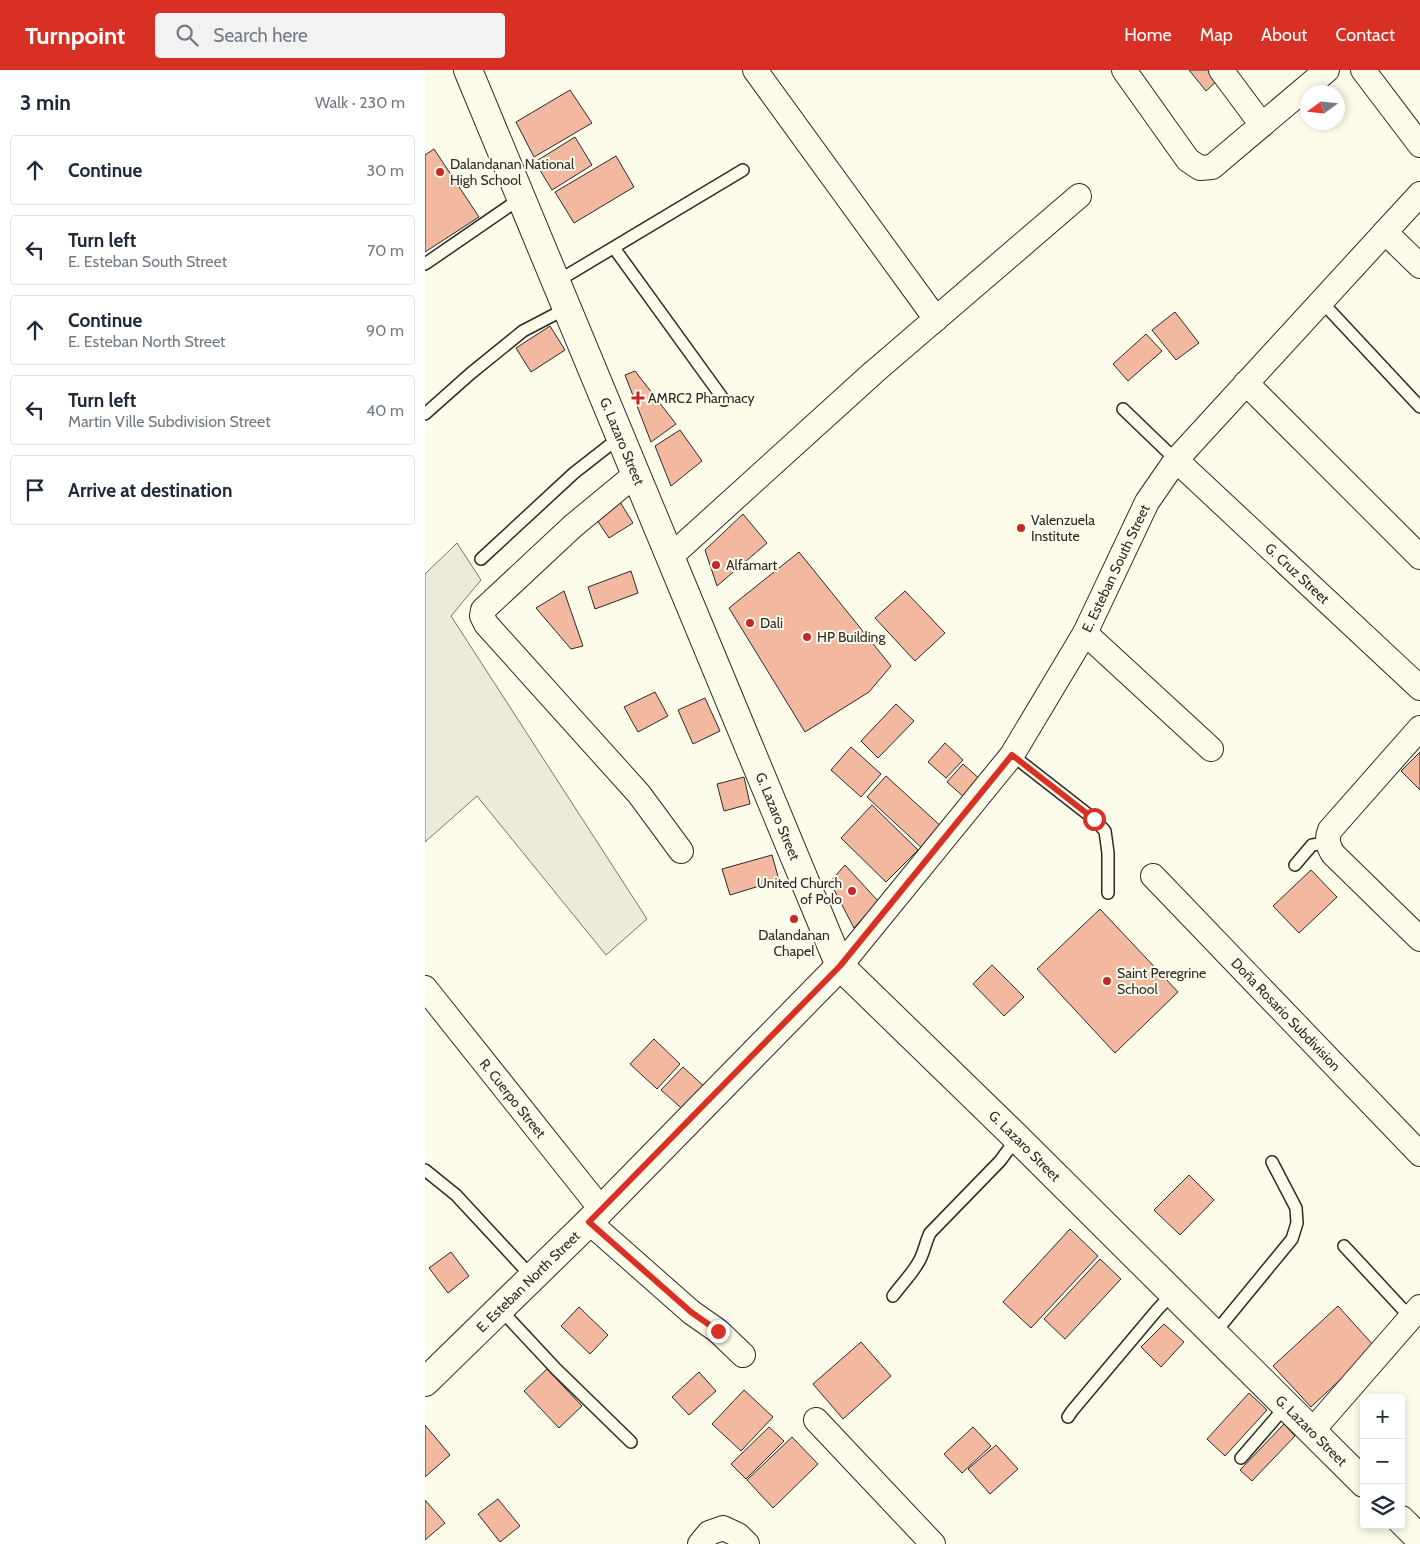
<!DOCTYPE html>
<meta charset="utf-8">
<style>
body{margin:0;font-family:Cabin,sans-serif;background:#f2f2f3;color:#1f2937}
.controls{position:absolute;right:15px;bottom:15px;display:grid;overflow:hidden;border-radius:5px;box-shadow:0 2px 8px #0003}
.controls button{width:45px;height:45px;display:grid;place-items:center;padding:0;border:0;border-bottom:1px solid #e0e1e3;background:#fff;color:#1f2937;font:25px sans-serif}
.compass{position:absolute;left:875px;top:15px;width:45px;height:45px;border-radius:50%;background:#fff;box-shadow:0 2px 8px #0003;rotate:255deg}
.stop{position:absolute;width:15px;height:15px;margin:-11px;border:4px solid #d93025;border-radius:50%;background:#fff}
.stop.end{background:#d93025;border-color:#fff;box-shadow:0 1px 5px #0008}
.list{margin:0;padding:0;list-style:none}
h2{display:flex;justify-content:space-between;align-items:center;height:65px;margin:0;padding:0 20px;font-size:21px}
h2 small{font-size:16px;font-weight:400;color:#747a83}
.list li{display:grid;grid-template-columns:32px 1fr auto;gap:15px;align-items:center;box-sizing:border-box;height:70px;margin:0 10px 10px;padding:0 10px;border:1px solid #e0e1e3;border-radius:5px}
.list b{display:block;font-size:19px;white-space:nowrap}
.list p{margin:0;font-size:16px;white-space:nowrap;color:#747a83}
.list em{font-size:16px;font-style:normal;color:#747a83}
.icon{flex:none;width:28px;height:28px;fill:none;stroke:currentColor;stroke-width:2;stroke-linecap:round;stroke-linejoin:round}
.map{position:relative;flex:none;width:995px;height:1474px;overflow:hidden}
header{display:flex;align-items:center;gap:30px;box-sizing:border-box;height:70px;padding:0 25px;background:#d93025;color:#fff}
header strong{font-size:24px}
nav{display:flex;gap:28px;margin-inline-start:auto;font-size:18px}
.search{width:350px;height:45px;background:#f2f2f3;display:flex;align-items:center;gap:12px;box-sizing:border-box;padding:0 18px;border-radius:5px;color:#747a83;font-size:19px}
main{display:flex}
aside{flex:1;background:#fff}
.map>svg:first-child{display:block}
.green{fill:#ecebdb;stroke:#74746e}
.building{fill:#f2b8a0;stroke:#2b2b2b}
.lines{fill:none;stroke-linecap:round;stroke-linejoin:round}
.lane-casing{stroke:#2b2b2b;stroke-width:14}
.street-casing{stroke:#2b2b2b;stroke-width:26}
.secondary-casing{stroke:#2b2b2b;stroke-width:30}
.lane{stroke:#fdfbea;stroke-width:11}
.street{stroke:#fdfbea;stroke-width:24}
.secondary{stroke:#fdfbea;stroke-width:28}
.route{stroke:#d93025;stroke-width:6}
.poi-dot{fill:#c62828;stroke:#fdfbea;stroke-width:2}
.labels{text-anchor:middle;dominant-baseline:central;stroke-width:4;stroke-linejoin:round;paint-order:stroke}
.poi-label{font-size:14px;fill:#2b2b2b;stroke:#fdfbea;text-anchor:start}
.street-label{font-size:14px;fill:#2b2b2b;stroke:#fdfbea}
</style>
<header>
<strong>Turnpoint</strong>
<div class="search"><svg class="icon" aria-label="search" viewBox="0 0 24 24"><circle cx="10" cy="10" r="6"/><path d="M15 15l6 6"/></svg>Search here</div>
<nav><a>Home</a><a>Map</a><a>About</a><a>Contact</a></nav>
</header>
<main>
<aside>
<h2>3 min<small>Walk · 230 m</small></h2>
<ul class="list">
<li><svg class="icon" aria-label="ahead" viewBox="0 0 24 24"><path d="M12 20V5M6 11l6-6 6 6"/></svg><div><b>Continue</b></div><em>30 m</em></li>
<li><svg class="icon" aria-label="left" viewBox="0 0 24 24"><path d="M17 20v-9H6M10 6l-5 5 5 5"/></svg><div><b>Turn left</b><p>E. Esteban South Street</p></div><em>70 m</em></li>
<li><svg class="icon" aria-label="ahead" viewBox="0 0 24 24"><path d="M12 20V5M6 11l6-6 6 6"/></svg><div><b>Continue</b><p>E. Esteban North Street</p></div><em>90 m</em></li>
<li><svg class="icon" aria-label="left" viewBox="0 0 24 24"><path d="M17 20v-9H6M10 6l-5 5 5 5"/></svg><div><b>Turn left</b><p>Martin Ville Subdivision Street</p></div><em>40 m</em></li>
<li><svg class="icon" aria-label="arrive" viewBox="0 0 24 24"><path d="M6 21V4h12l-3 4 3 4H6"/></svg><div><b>Arrive at destination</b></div></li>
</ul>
</aside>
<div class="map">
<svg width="995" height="1474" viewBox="0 0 995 1474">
<rect width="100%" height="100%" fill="#fdfbea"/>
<path class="green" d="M32,473L56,510L26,546L222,849L181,885L52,726L0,772V504Z"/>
<path class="building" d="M764,0H787L794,9L781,21Z
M145,20L167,53L109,87L91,52Z
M150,67L167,95L127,120L110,92Z
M9,79L54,147L0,182V85Z
M191,86L209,117L149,153L130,122Z
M750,242L774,273L751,290L727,260Z
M125,256L140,280L106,302L91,278Z
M721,264L737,281L703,311L688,294Z
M210,301L251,354L226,372L200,305Z
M255,360L277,391L246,416L230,376Z
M195,432L208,453L184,468L170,447Z
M318,444L342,473L292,516L280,480Z
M374,482L466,596L444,622L380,662L304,538Z
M206,501L213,523L170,539L163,517Z
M139,521L158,576L146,579L111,538Z
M480,521L520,563L490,591L450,548Z
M230,622L243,646L213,662L199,637Z
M280,628L295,661L268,674L253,640Z
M471,634L489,651L453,688L436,671Z
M520,673L538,690L521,708L503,692Z
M426,677L456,704L436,727L406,700Z
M995,682V720L976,701Z
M538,694L557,711L541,729L522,712Z
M461,706L518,758L498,779L442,727Z
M319,707L325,734L299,741L292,714Z
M447,735L493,780L461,812L416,768Z
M347,785L354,810L305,825L297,799Z
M420,795L453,831L429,858L405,812Z
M886,800L912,827L874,863L848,836Z
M675,839L753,922L690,983L612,899Z
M567,895L599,927L579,946L548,914Z
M229,969L255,994L232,1019L205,994Z
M258,997L283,1020L262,1043L236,1020Z
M764,1105L789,1130L755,1165L729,1140Z
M645,1159L673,1186L606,1258L578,1232Z
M26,1182L44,1206L23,1223L4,1198Z
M675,1189L696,1209L640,1269L619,1249Z
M913,1236L950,1277L886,1337L848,1296Z
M154,1237L183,1265L165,1284L136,1256Z
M739,1254L759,1272L736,1297L716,1277Z
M436,1272L466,1306L418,1349L388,1314Z
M122,1299L157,1336L134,1358L99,1321Z
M274,1302L291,1321L264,1345L247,1327Z
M319,1320L348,1347L316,1381L287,1354Z
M824,1323L842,1340L800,1386L782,1369Z
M859,1354L870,1366L827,1411L815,1400Z
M0,1355L25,1385L0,1407Z
M344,1357L359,1371L321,1409L306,1394Z
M548,1357L566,1376L537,1403L519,1384Z
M367,1367L393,1394L348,1438L322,1410Z
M571,1375L593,1399L565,1424L543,1399Z
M73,1429L95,1456L75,1472L53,1444Z
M0,1430L20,1453L0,1470Z"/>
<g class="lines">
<defs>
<path id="lane" d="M189,178L299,330
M0,194L96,128
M131,212L318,100
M896,231L995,337
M698,339L751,390
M0,344L45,304L98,261L142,238
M56,489L149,403L195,367
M587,685L669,749L680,761L683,783V823
M870,795L887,775L903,773
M0,1100L31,1125L107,1207
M919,1176L985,1247
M468,1226C476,1215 486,1205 493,1193C499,1184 500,1173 505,1163L575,1091L592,1068
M75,1239L131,1299L206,1372
M789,1264L867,1169L872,1153L871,1138L847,1092
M643,1347L647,1341L732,1240L748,1223
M816,1388L861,1336"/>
<g id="street">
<path d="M330,0L511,249"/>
<path d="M699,0L763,90L775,98L787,97L902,0"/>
<path d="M796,0L837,55"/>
<path d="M938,0L995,75"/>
<path d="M960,162L995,196"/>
<path d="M821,313L995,487"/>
<path id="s1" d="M751,390L995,618"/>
<path d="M211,404L148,456L58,540L57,546L61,554L214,724L256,781"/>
<path d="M245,487L449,302L654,126"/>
<path d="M660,563L786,679"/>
<path d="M995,658L905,760C901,769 903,776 908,784L995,869"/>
<path id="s2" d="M728,806L995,1084"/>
<path id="s3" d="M415,896L587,685L660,563L722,432L751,390L995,124"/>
<path id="s4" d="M0,918L176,1139"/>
<path d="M164,1152L266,1242L293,1261L318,1285"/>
<path d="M391,1350L508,1474"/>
<path d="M886,1360L894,1353L995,1237"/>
<path d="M275,1474L284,1463L298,1458L313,1465L322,1474"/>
</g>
<g id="secondary">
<path id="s5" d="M43,0L415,896L592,1068L939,1413"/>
<path id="s6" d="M0,1312L164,1152L415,896"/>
<path d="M976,1450L995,1469"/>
</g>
</defs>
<use href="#lane" class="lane-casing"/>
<use href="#street" class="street-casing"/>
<use href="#secondary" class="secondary-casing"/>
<use href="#lane" class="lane"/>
<use href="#street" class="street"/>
<use href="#secondary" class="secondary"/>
</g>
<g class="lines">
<path class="route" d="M293,1261L266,1242L164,1152L415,896L587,685L669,749"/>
</g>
<g class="poi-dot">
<circle cx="15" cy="102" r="5"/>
<path d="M210.5 320.5h5v5h5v5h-5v5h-5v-5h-5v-5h5z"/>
<circle cx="596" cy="458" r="5"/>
<circle cx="291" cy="495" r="5"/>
<circle cx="325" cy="553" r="5"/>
<circle cx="382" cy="567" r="5"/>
<circle cx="427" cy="821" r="5"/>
<circle cx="369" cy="849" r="5"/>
<circle cx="682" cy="911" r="5"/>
</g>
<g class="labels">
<g class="poi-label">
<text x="25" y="94">Dalandanan National<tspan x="25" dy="16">High School</tspan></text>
<text x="223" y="328">AMRC2 Pharmacy</text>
<text x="606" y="450">Valenzuela<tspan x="606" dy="16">Institute</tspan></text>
<text x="301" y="495">Alfamart</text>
<text x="335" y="553">Dali</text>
<text x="392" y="567">HP Building</text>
<text x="417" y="813" text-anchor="end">United Church<tspan x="417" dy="16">of Polo</tspan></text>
<text x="369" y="865" text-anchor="middle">Dalandanan<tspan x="369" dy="16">Chapel</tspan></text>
<text x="692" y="903">Saint Peregrine<tspan x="692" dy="16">School</tspan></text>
</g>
<g class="street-label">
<text stroke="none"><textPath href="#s5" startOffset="402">G. Lazaro Street</textPath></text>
<text stroke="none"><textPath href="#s3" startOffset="486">E. Esteban South Street</textPath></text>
<text stroke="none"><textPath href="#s1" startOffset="166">G. Cruz Street</textPath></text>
<text stroke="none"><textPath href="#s5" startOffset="808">G. Lazaro Street</textPath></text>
<text stroke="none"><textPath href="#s2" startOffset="192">Doña Rosario Subdivision</textPath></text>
<text stroke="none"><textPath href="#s4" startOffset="141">R. Cuerpo Street</textPath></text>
<text stroke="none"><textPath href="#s5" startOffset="1228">G. Lazaro Street</textPath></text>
<text stroke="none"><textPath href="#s6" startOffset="144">E. Esteban North Street</textPath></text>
<text stroke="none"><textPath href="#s5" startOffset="1632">G. Lazaro Street</textPath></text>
</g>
</g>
</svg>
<div class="controls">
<button>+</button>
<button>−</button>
<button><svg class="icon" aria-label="layers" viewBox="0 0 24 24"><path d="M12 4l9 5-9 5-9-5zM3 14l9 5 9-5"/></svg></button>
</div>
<svg class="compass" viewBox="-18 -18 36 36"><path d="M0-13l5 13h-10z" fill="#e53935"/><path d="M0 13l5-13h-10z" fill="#747a83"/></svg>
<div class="stop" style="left:669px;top:749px"></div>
<div class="stop end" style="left:293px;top:1261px"></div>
</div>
</main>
